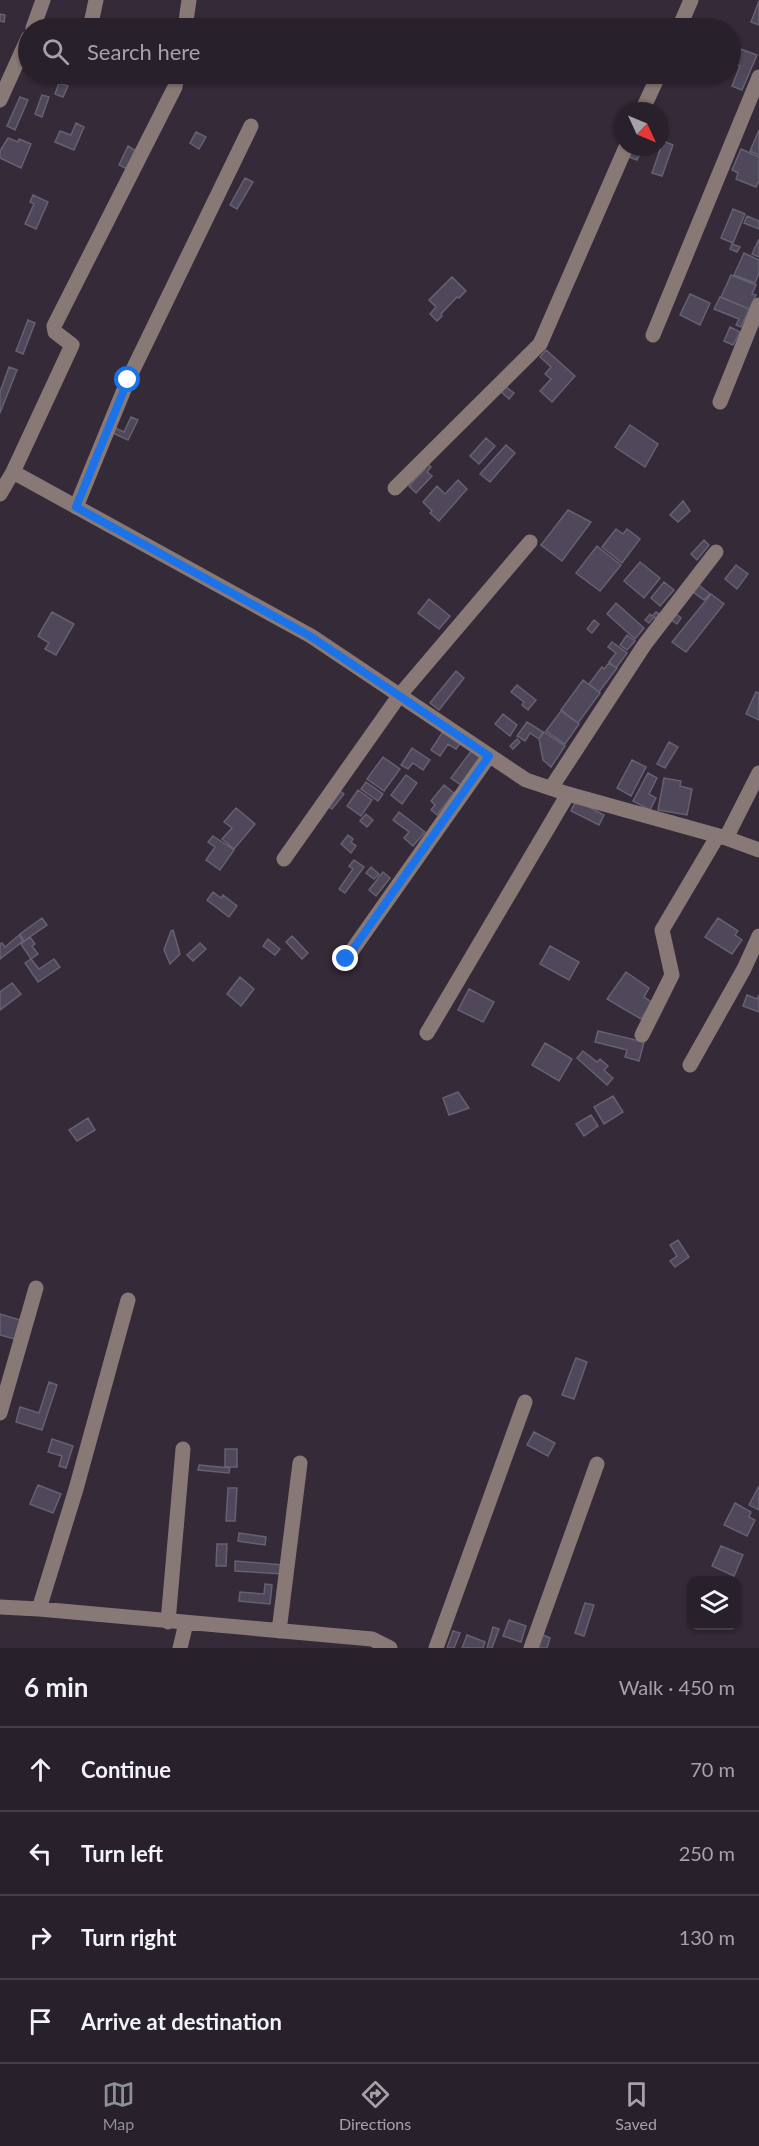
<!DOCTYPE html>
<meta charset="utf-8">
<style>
body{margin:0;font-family:Lato,sans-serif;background:#302832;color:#f1f3f6}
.controls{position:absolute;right:18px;bottom:18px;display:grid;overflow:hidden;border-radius:12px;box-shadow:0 2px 4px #0004}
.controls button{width:54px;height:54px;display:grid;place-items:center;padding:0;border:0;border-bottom:2px solid #443e47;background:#28202a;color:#f1f3f6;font:30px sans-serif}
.compass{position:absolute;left:615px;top:102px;width:54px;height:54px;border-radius:50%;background:#28202a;box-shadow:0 2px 4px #0004;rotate:134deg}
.stop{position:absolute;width:18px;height:18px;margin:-14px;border:4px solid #1a73e8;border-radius:50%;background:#fff}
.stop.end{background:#1a73e8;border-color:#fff;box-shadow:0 2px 6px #0008}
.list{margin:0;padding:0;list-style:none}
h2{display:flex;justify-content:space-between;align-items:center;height:78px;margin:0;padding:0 24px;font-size:26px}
h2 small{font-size:20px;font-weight:400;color:#a5a3a8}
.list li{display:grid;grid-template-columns:39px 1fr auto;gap:18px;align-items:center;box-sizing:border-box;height:84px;padding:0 24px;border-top:2px solid #443e47}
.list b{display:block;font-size:22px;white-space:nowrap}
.list em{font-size:20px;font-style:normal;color:#a5a3a8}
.icon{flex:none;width:33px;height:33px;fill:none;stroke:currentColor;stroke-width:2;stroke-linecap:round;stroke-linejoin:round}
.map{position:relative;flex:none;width:759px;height:1648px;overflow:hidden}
.search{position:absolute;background:#28202a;box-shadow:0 2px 4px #0004;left:18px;right:18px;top:18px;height:66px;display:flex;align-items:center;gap:15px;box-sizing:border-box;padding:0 21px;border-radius:33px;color:#a5a3a8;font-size:22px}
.sheet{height:414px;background:#28202a}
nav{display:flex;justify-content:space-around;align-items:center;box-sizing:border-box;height:84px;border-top:2px solid #443e47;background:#28202a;font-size:16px;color:#a5a3a8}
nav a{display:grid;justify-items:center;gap:3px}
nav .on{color:#8c9099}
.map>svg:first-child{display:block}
.building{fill:#4e485a;stroke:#656072;stroke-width:1.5}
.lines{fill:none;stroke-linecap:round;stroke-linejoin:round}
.minor{stroke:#887976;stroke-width:15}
.route{stroke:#1a73e8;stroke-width:8}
</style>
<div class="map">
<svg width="759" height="1648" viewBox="0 0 759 1648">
<rect width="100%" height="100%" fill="#352a38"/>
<path class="building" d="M759,1V25L751,22Z
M0,14L5,15L4,22L0,21Z
M738,48L757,55L742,90L732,86L740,66L732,63Z
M59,83L68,86L63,97L55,94Z
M42,95L49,97L42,117L35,114Z
M20,97L28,100L15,130L7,126Z
M76,123L84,127L74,150L55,142L60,131L71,135Z
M759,130V155L750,151Z
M196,132L206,137L199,149L190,143Z
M8,138L18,142L19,139L31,144L21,168L0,158V151Z
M663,141L673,145L662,176L652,173Z
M128,146L136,151L127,169L119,165Z
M633,147H643L637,160L629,157Z
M741,149L759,157V181L756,187L736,179L738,173L732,170Z
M245,178L253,182L237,209L230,205Z
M33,195L48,202L36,229L25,224L34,204L30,202Z
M733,209L745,214L733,243L721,238Z
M747,216L759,221V229L744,223Z
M759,239V257L752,254Z
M732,244L740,247L737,252L730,249Z
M744,253L759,260V273L755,283L734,275Z
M731,275L756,285L752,294L756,295L749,309L721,297Z
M452,277L466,291L459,298L457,297L441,314L442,316L437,321L430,314L436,307L429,300Z
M690,294L710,303L700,325L680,315Z
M720,297L749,309L741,327L736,325L739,319L714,309Z
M28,320L35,323L23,354L16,351Z
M730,327L740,332L733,345L724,341Z
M546,350L575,376L552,402L540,391L551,379L545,374L551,367L540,357Z
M9,367L17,370L0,413V392Z
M505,386L514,393L509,399L500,391Z
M131,417L138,420L128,440L111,432L113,427L124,432Z
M630,425L658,444L645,467L615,447Z
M486,438L495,446L479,464L470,456Z
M506,445L515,453L490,482L480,474Z
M426,462L431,467L427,472L432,476L416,493L409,486L425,469L422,466Z
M458,480L467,489L439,521L430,513L432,511L423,502L437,486L445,494Z
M683,501L690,511L678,522L670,515Z
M568,510L591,522L562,561L541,545Z
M616,529L623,534L627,529L640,539L622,563L602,547Z
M704,540L709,545L697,560L691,554Z
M597,546L621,565L600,591L576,573Z
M640,562L660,578L644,598L624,581Z
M736,565L748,574L737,589L725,579Z
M664,582L674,590L660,606L651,598Z
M695,582L710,594L704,600L689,589Z
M711,594L724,604L686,652L672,642Z
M429,599L450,616L439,629L418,613Z
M616,603L644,628L635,639L607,614Z
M52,612L74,624L56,655L45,649L49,643L38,636Z
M656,612L661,615L657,620L654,617L649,623L645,620L650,614L652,616Z
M675,613L681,618L677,624L670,619Z
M594,620L599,624L592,633L587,629Z
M627,635L635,641L627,650L620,645Z
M612,642L627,653L616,668L609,662L616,653L608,647Z
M609,663L617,668L599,692L589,684L602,667L604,669Z
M456,671L464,678L439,710L430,703Z
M583,680L600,693L578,723L561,710Z
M517,685L536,700L528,710L522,705L524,702L511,692Z
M756,692L759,693V720L746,714Z
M561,711L579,724L565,744L546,731Z
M503,714L517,725L510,736L495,724Z
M527,722L543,732L539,739L530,733L525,741L517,736Z
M444,730L462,741L456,749L448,744L440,756L431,750Z
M544,732L565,746L551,767L543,760L539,739Z
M517,739L520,742L513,749L510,746Z
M669,742L678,747L665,768L657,764Z
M412,748L430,760L423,770L413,763L408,769L401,765Z
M472,750L482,757L461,785L451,778Z
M383,757L400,769L384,791L367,779Z
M632,760L646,767L631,796L617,788Z
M648,773L657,778L649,794L656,798L650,810L633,801Z
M406,775L417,783L402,804L391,795Z
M664,778L681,781L680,786L692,789L687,815L658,810Z
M366,782L383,794L378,801L361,789Z
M444,785L454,793L437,815L431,810L435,805L431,801Z
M337,789L344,794L332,809L326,805Z
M358,790L372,800L361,816L347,806Z
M576,800L604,815L599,825L571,811Z
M236,808L255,824L234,849L222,839L232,828L224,822Z
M399,812L425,832L413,846L404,838L409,832L393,820Z
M366,814L373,820L367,827L360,821Z
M348,835L353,839L351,842L356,846L351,853L341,844Z
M213,836L234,850L220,870L206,860L215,847L208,842Z
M354,860L364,867L345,893L339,889L353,869L349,866Z
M371,867L379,874L374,879L366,873Z
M383,872L390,878L376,896L369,890Z
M213,892L221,898L223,895L237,906L229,917L207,900Z
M42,918L47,925L24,941L20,934Z
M718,918L738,931L735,935L742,940L732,954L705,937Z
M173,930L180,954L170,964L164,950L171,931Z
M19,935L23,941L0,959V944L2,943L5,947Z
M292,936L308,953L302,959L286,942Z
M30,937L35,944L32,946L38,954L31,959L21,944Z
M268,939L280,949L275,955L263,946Z
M200,943L206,949L193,961L187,955Z
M550,946L579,962L569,980L540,964Z
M31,959L39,969L54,959L60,967L38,982L25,963Z
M626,972L649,988L644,997L653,1003L641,1019L607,999Z
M240,977L254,989L241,1006L227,994Z
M12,983L21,994L0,1010V992Z
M469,989L494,1002L483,1022L458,1010Z
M747,995L757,999L759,995V1012L743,1006Z
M598,1031L644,1042L639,1061L625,1057L627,1050L595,1042Z
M545,1043L572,1059L559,1081L532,1065Z
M583,1051L597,1062L600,1059L608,1066L604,1070L613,1078L607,1085L577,1058Z
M458,1092L469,1108L449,1115L443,1098Z
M613,1096L623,1112L604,1124L594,1107Z
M591,1115L598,1126L584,1136L576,1124Z
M88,1118L95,1130L77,1141L69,1130Z
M678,1240L689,1257L675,1267L670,1261L677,1256L670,1245Z
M0,1314L20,1320L15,1339L0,1335Z
M576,1358L587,1362L574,1399L562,1395Z
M49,1382L57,1385L42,1430L16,1422L20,1407L39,1413Z
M534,1432L555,1443L548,1456L527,1445Z
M52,1439L73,1446L66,1468L59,1466L62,1456L48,1452Z
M225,1449H237V1467H225Z
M199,1465L230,1468L229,1473L198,1470Z
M38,1485L61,1494L53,1513L30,1504Z
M759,1486V1510L749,1505Z
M228,1488H237L235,1521H226Z
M735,1503L751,1512L749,1517L755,1520L747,1536L724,1525Z
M239,1533L266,1537L265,1545L238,1541Z
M217,1544H227L226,1566H216Z
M721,1546L743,1555L734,1576L712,1566Z
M235,1561L284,1565L283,1574L235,1571Z
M265,1584L272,1585L270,1604L239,1601L240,1592L264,1594Z
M585,1603L594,1605L584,1636L575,1633Z
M509,1620L526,1626L521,1642L503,1636Z
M493,1627L499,1629L492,1648H487Z
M453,1631L460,1633L454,1648H447Z
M541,1634L550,1638L547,1648H536Z
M467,1635L485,1642L483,1648H462Z"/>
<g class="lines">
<path class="minor" d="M33,28L43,0
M90,28L96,0
M185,28L189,0
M679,28L691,0
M0,100L28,38
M642,111L659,74
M653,335L759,77
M720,402L759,305
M13,472L311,636L526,780L568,794L726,838L759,850
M395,488L540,344L626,147
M0,494L13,472L72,345L55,332L54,326L175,87L177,74
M76,507L128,380L251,126
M551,788L645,644L716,552
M726,838L759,773
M284,859L399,696L530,542
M346,959L489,756
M427,1033L568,794
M642,1035L672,975L662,930L717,837
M690,1065L744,969L759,936
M0,1413L36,1288
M0,1607L39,1609L372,1639L390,1648
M39,1609L76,1489L128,1300
M168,1622L183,1449
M279,1631L300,1463
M180,1648L186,1623
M436,1648L525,1402
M531,1648L597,1464"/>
</g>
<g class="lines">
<path class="route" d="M128,380L76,507L310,636L489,756L346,959"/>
</g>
</svg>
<div class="controls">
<button><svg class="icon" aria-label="layers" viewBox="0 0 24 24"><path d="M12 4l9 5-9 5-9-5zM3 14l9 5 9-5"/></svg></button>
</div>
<svg class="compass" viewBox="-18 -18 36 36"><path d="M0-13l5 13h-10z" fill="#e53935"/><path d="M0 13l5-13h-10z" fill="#a5a3a8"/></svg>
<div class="stop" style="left:128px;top:380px"></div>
<div class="stop end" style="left:346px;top:959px"></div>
<div class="search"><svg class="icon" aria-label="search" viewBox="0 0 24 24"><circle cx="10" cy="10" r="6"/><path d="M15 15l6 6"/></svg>Search here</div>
</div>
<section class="sheet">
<h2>6 min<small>Walk · 450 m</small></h2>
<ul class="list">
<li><svg class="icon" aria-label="ahead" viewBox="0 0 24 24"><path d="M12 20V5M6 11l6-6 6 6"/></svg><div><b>Continue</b></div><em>70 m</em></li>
<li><svg class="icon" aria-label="left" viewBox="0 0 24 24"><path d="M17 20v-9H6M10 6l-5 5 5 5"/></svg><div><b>Turn left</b></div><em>250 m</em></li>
<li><svg class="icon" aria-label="right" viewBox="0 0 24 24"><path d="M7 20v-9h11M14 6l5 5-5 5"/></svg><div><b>Turn right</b></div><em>130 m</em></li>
<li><svg class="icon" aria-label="arrive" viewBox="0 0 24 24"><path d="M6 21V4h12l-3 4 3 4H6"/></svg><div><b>Arrive at destination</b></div></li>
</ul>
</section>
<nav>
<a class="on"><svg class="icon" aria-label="map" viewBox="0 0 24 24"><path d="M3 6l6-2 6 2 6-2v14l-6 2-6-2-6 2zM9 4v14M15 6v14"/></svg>Map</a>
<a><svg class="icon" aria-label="directions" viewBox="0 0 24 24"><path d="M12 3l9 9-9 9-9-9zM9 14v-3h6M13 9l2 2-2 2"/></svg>Directions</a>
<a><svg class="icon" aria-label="saved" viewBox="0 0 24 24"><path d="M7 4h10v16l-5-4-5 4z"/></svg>Saved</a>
</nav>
